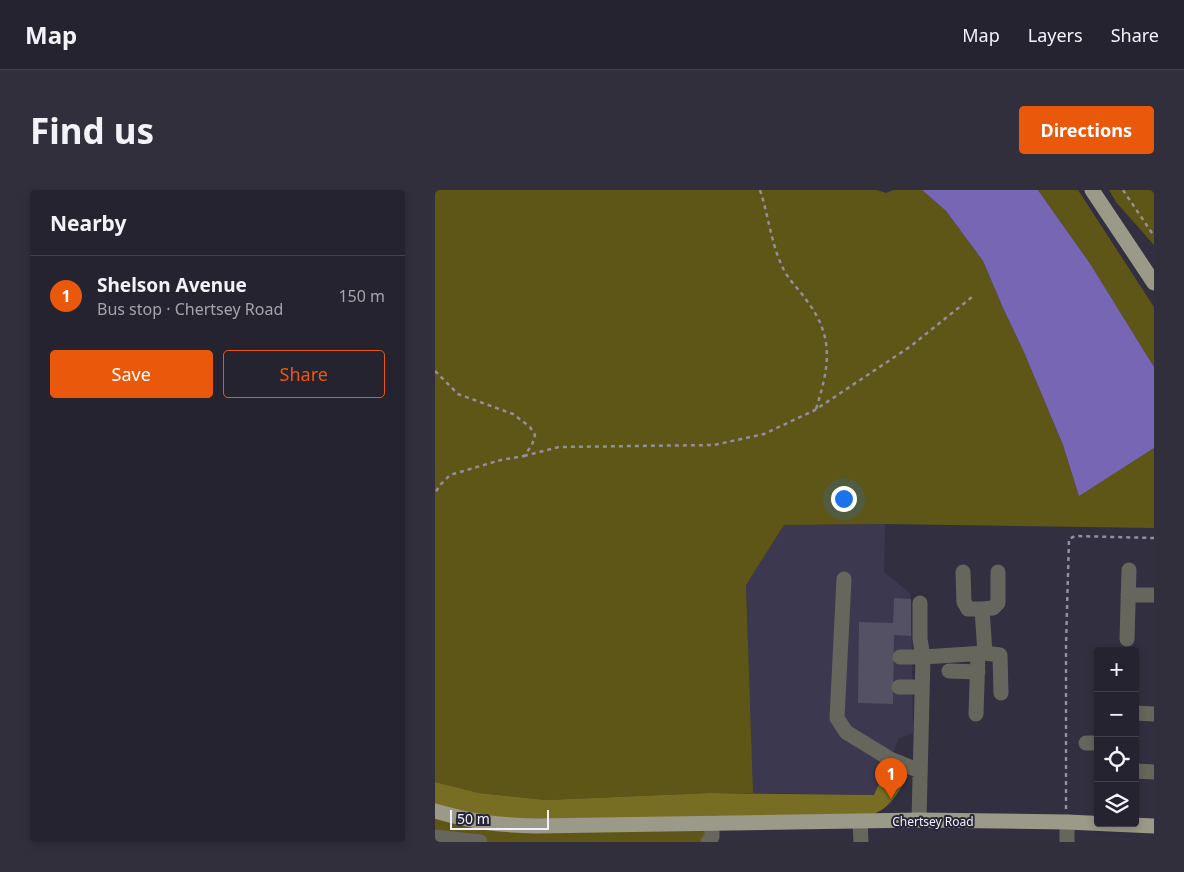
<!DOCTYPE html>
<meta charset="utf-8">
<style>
body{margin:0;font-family:"Noto Sans",sans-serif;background:#322f3c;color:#f1f3f6}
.controls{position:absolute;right:15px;bottom:15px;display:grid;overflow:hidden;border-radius:5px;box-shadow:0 2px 8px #0003}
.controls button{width:45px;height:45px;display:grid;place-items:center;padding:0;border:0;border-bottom:1px solid #42404c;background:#262330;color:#f1f3f6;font:25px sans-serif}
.scale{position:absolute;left:15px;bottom:12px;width:99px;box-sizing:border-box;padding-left:5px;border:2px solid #f1effb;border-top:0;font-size:14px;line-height:18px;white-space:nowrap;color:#f1effb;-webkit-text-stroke:4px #282536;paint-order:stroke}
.you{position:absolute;left:408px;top:308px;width:18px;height:18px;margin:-12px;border:4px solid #fff;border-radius:50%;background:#1a73e8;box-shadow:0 0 0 8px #1a73e833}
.badge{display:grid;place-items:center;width:32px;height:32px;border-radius:50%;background:#ea580c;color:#fff;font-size:16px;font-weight:700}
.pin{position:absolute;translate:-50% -41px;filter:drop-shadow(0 1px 2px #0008)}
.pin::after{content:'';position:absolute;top:26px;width:18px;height:15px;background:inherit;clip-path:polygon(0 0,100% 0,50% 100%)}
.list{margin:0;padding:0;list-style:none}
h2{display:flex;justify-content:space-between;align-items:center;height:65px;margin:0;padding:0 20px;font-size:21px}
h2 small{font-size:16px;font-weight:400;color:#a4a4ab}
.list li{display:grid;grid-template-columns:32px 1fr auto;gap:15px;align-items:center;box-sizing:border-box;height:80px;padding:0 20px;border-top:1px solid #42404c}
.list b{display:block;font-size:19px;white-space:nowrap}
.list p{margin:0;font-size:16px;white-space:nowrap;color:#a4a4ab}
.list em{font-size:16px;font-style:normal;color:#a4a4ab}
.actions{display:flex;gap:10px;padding:15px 20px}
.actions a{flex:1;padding:11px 0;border:1px solid #ea580c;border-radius:5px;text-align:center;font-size:18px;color:#ea580c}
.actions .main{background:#ea580c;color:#fff}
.icon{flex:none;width:28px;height:28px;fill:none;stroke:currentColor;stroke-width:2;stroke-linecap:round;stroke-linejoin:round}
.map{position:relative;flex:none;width:719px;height:652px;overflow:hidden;border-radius:5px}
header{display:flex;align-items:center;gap:30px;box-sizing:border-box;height:70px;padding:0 25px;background:#262330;border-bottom:1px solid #42404c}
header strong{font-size:24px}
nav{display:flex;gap:28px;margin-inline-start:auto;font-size:18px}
.intro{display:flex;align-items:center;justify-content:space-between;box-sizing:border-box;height:120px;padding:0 30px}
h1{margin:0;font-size:35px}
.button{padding:12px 22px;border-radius:5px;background:#ea580c;color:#fff;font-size:18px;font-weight:700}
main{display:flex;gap:30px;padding:0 30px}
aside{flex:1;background:#262330;border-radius:5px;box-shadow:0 2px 8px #0003}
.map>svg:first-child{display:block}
.built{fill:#3c384f}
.green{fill:#5e5616}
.forest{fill:#786e23}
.water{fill:#7766b4}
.building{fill:#545164}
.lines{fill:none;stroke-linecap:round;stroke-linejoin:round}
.path{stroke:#928f9e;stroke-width:2.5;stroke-dasharray:4 4;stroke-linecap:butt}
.minor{stroke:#67665d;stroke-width:15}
.major{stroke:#9b9987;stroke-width:15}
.labels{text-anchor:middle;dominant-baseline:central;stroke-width:4;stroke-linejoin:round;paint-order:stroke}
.street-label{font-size:12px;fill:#f1effb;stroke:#282536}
</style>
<header>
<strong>Map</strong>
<nav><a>Map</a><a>Layers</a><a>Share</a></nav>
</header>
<div class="intro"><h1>Find us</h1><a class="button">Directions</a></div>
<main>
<aside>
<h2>Nearby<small></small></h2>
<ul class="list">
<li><span class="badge">1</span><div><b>Shelson Avenue</b><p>Bus stop · Chertsey Road</p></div><em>150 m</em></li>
</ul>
<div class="actions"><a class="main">Save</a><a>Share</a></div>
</aside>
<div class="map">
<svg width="719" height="652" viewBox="0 0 719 652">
<rect width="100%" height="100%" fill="#322f40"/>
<path class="built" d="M450,334L449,382L475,403L476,409L478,543L464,548L440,605L317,603L311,394L349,335Z"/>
<path class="green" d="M0,0H442L451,3L458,0H487L511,21L548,71L568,118L588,160L628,255L644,305L719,258V338L450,334L349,335L311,395L318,603H274L111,610L44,603L0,592Z
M603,0H643L719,117V177L656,75Z
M674,0H719V55L681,12Z
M0,621L277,632L273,652H45L0,647Z"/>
<path class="forest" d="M452,575L473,586C463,602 456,618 438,624L112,630L51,627L0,614V592L44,603L111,610L274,603L439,605Z"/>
<path class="water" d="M487,0H603L656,75L719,177V258L644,306L628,255L588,160L568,118L548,71L511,21Z"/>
<path class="building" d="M459,408L476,409V446L459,445L458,514L423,513L424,432L458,433Z"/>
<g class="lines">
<path class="path" d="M325,0C334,27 336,55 349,80C355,92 365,100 372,111C400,148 394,177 381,219
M688,0L719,46
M0,181L23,204L78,224L95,237L100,245L97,255L89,266L66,270L15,285L5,295L0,303
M89,266L124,257L279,255L329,244L380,220L476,156L537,107
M631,619V455L634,349L640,346L719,348"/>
<path class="minor" d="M528,382L529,412L533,419H547
M409,389L402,528L411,542L455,569L485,581
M693,405H719
M692,449L694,380
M550,463L547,419L558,418L563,413V382
M465,467H488L485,449V413
M514,481L543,482
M464,497H487
M700,523L719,524
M541,524L543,463
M651,553H663
M700,581L719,582
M484,630L488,467L550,463L565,465L566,503
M425,631L426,652
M632,632V652
M0,647L45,652
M273,652L277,647V632"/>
<path class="major" d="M657,0L719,93
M0,621C37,632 62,635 101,636L484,630L632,632L719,636"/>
</g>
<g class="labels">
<g class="street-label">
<text x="498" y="631">Chertsey Road</text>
</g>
</g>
</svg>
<div class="controls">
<button>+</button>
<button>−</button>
<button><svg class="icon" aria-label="locate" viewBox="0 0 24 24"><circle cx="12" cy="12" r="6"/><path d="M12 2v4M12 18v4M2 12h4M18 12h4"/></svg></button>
<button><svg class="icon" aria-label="layers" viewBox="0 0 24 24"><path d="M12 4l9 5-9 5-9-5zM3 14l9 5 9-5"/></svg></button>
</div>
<div class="scale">50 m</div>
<div class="you"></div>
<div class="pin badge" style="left:456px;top:609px">1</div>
</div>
</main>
